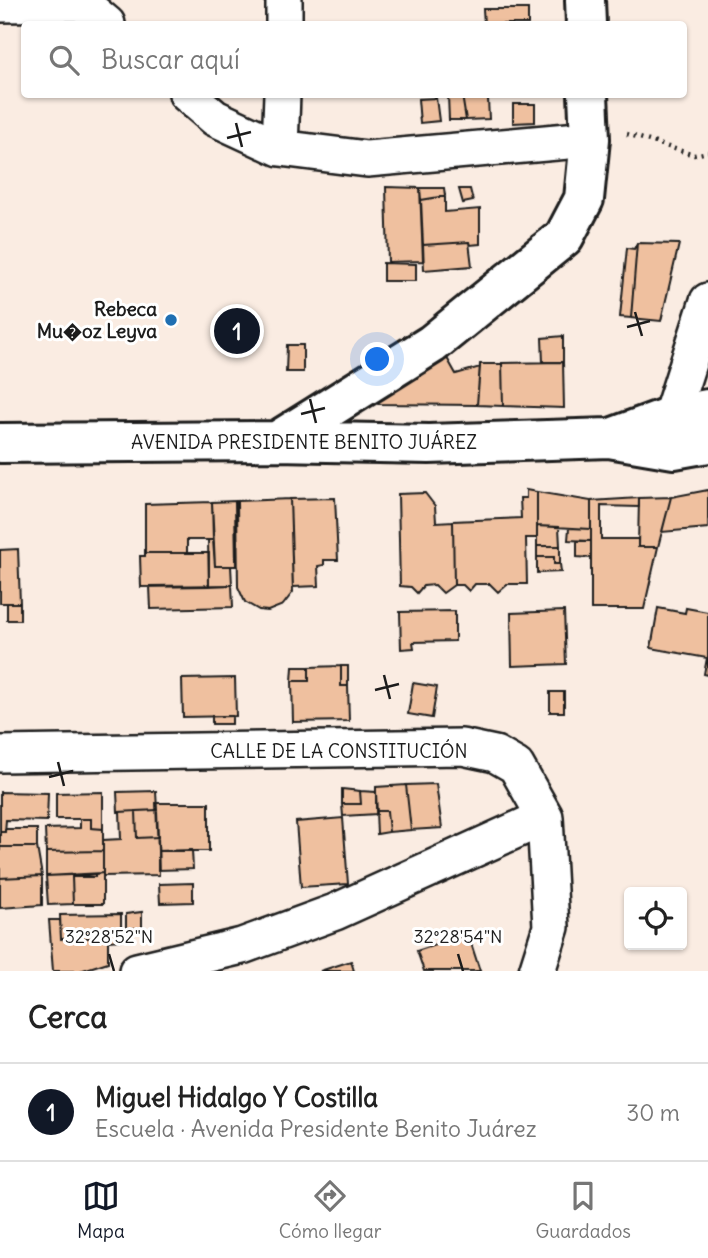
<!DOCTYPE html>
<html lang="es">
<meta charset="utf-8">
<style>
body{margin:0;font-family:Delius,sans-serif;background:#f2f2f2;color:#222}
.controls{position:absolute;right:21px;bottom:21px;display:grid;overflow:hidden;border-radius:7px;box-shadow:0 2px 5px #0004}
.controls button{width:63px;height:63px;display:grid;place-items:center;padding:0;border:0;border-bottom:2px solid #e0e0e0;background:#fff;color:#222;font:35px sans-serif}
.you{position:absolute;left:378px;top:360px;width:24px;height:24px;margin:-18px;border:5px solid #fff;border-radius:50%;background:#1a73e8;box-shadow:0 0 0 10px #1a73e833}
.badge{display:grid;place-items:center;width:46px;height:46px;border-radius:50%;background:#111827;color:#fff;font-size:23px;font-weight:700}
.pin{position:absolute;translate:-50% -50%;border:4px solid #fff;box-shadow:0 2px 7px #0006}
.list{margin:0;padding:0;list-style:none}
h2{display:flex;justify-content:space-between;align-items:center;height:91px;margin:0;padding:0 28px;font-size:30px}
h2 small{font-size:23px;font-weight:400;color:#767676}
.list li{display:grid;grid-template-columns:46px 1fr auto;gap:21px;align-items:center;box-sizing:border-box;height:98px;padding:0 28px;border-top:2px solid #e0e0e0}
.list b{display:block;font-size:26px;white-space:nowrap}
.list p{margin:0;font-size:23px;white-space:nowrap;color:#767676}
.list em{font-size:23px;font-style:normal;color:#767676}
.icon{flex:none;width:38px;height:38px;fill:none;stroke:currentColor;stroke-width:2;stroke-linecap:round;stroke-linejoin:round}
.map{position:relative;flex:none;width:708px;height:971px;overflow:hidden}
.search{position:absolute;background:#fff;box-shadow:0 2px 5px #0004;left:21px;right:21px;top:21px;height:77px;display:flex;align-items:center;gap:18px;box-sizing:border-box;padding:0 24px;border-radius:7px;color:#767676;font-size:26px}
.sheet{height:189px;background:#fff}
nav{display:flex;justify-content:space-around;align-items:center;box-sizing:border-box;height:98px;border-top:2px solid #e0e0e0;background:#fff;font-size:19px;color:#767676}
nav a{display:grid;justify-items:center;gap:4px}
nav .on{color:#111827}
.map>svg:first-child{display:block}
.building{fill:#efc09f;stroke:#1c1c1c;stroke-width:2}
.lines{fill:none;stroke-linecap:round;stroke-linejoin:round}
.minor-casing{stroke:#1c1c1c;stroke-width:40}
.tertiary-casing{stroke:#1c1c1c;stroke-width:44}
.path{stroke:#1c1c1c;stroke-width:4.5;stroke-dasharray:2 5;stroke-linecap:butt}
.minor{stroke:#fff;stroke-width:35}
.tertiary{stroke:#fff;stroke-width:38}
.ticks{fill:none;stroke:#1c1c1c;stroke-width:2.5}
.poi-dot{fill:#1f6fb2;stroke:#fff;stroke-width:2.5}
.labels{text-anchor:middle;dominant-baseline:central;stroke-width:6;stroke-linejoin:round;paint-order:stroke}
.poi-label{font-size:19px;font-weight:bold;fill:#1c1c1c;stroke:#fff;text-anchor:end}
.street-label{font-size:19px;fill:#1c1c1c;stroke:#fff}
.ticks-label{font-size:18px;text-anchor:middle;fill:#1c1c1c;stroke:#fff;stroke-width:6;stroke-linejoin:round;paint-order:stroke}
</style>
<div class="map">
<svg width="708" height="971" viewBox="0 0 708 971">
<rect width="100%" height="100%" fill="#faece2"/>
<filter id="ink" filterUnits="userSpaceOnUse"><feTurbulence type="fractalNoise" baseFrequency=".0143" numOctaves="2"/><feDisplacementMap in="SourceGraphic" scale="14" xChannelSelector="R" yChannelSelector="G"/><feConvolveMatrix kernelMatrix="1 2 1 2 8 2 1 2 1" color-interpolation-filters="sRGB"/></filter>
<g filter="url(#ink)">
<path class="building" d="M483,9H528V24H484Z
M448,95H462L466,120H449Z
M462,95H492L488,99L489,119L466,120Z
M436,98L439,121L420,123L418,99Z
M513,104H535V122L513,123Z
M386,187L420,188L423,261L388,262Z
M420,188H444L445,196L421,200Z
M459,189H470L473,201L463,203Z
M445,196V212L480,209V244L470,245L469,242L423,245L421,200Z
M469,242L472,266L424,270L423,245Z
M637,243L631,318L620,317L627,248L634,249Z
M637,243L679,244L661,321L631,318Z
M383,263L416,264V281H383Z
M563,336V362H543L542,338Z
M287,345H303V372H286Z
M447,358L456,374L480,367L477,405L378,404L377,401Z
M563,362L564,408L503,406L502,363Z
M480,364H502L503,406L477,405Z
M526,490L537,492V538H526L527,584H507L498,592L490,584H475L469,591L463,585H454L453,521L521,518L520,498H526Z
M708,490V528L662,532L671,497Z
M537,492L591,501V529L537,526Z
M425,493L435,506L436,522L453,521L454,585L443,593L435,585L423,586L417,593L411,587L400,586L398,494Z
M671,497L658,547H638L639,498Z
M335,498L338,560H324V565L318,566L319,586L293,587L290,499Z
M639,498V507L601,506V539H638V547H658L644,609H591V501Z
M290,499L293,592L283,605L268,611L259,610L245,602L238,587L237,501Z
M235,501L236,566H215L212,502Z
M212,502L213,540H187V553H145V504Z
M537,526L559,527L560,546H537Z
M569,528L591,529V541L568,540Z
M208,540H213L215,566H231L232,585L209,586Z
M577,541H591V558L577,557Z
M537,546H560V564H554V557H537Z
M18,549L20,603H0V550Z
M145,553H209V586L141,587L140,556H145Z
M537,557H554V564H560L561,572L537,573Z
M232,585L233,607L151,609L150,586Z
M7,603H20V620H7Z
M658,608L685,613L686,608L708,612V675L704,674L707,658L651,648Z
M455,611V641L413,642L414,648L401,649L400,612Z
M564,611L566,664L512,666L511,613Z
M341,666V686H348L349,721L293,722L292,681H309V667Z
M341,666H348V686H341Z
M293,667H309V681H292Z
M235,678L236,716L183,717L182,679Z
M413,683L437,687L432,718L408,714Z
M550,692H564V712H550Z
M212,716H232V724H212Z
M436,784L442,828L411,830L406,785Z
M406,785L411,830L389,832L387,811H376V787Z
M342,789L360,791L361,804H342Z
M156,791L157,810L118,812L117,792Z
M360,791L376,792L377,814L343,816L342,804H361Z
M0,792L48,793L47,821L6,820L5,832H0Z
M103,792V829L91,828V819H56V793Z
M156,803H209V851H158Z
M157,810L158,837L137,838L136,811Z
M136,811L137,838L158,837L159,875L103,876V840L121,839L120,812Z
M376,811H387L389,832L377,834Z
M343,818L348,884L301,887L296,822Z
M80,819H91V828L103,829V851L46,852L45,829L80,828Z
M5,829H37V847H0V832H5Z
M0,847H37L42,876L0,878Z
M192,850L193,869L158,870V851Z
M103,851V873L46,876V852Z
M103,873V904H73L72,877Z
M95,874V877H72L73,904L48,905L46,876Z
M42,876V905L0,908V878Z
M193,883V902L160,903L159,884Z
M142,912V928H126V914Z
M121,914V940L108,941V937L61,939L60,915Z
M49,920H60L61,939L108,937V962L80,971H53Z
M468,934L480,971H424L417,951Z
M351,961L354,971H320Z"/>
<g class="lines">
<defs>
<path id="minor" d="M0,4L82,3L107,24
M284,24V0
M187,94L215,118L280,148L367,159L590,139
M280,148L282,94
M674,442L671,416L708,301
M0,754L462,747L495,754L516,766L545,817L551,927L537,971
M137,971L242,946L335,912L545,817"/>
<path id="tertiary" d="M585,0L586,24
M614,437L671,416L708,409
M277,441L432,344L564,237L584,199L590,139L588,94
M0,443L277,441L429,444L609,438L674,449L708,443"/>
</defs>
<use href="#minor" class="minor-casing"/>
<use href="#tertiary" class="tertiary-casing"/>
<path class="path" d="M627,134L694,155L708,152"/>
<use href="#minor" class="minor"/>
<use href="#tertiary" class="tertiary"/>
</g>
</g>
<path class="ticks" d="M236,123L242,147M227,138L251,132M635,312L642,336M627,327L650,321M310,399L316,423M301,414L325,408M384,675L390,699M375,690L399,684M58,762L64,786M49,777L73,771M109,954L114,971M458,954L463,971"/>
<circle class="poi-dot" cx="171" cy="320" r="7"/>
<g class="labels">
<g class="poi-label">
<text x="157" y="309">Rebeca<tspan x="157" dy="22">Mu�oz Leyva</tspan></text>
</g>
<g class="street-label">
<text x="304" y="442">AVENIDA PRESIDENTE BENITO JUÁREZ</text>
<text x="339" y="751">CALLE DE LA CONSTITUCIÓN</text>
</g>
</g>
<g class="ticks-label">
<text x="109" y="943">32°28'52"N</text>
<text x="458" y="943">32°28'54"N</text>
</g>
</svg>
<div class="controls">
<button><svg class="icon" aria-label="locate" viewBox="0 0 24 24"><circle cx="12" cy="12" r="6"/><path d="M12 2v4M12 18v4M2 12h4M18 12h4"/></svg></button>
</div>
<div class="you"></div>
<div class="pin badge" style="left:237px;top:331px">1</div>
<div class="search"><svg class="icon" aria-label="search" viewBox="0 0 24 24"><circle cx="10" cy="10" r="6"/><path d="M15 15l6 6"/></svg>Buscar aquí</div>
</div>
<section class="sheet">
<h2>Cerca<small></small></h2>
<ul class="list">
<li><span class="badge">1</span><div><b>Miguel Hidalgo Y Costilla</b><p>Escuela · Avenida Presidente Benito Juárez</p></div><em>30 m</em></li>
</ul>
</section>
<nav>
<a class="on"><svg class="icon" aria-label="map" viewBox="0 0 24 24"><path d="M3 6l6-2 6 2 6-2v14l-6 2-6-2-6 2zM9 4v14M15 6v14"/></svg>Mapa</a>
<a><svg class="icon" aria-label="directions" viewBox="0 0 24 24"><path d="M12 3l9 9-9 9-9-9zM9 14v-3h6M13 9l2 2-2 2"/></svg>Cómo llegar</a>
<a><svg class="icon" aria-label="saved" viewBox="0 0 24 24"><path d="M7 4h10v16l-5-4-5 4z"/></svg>Guardados</a>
</nav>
